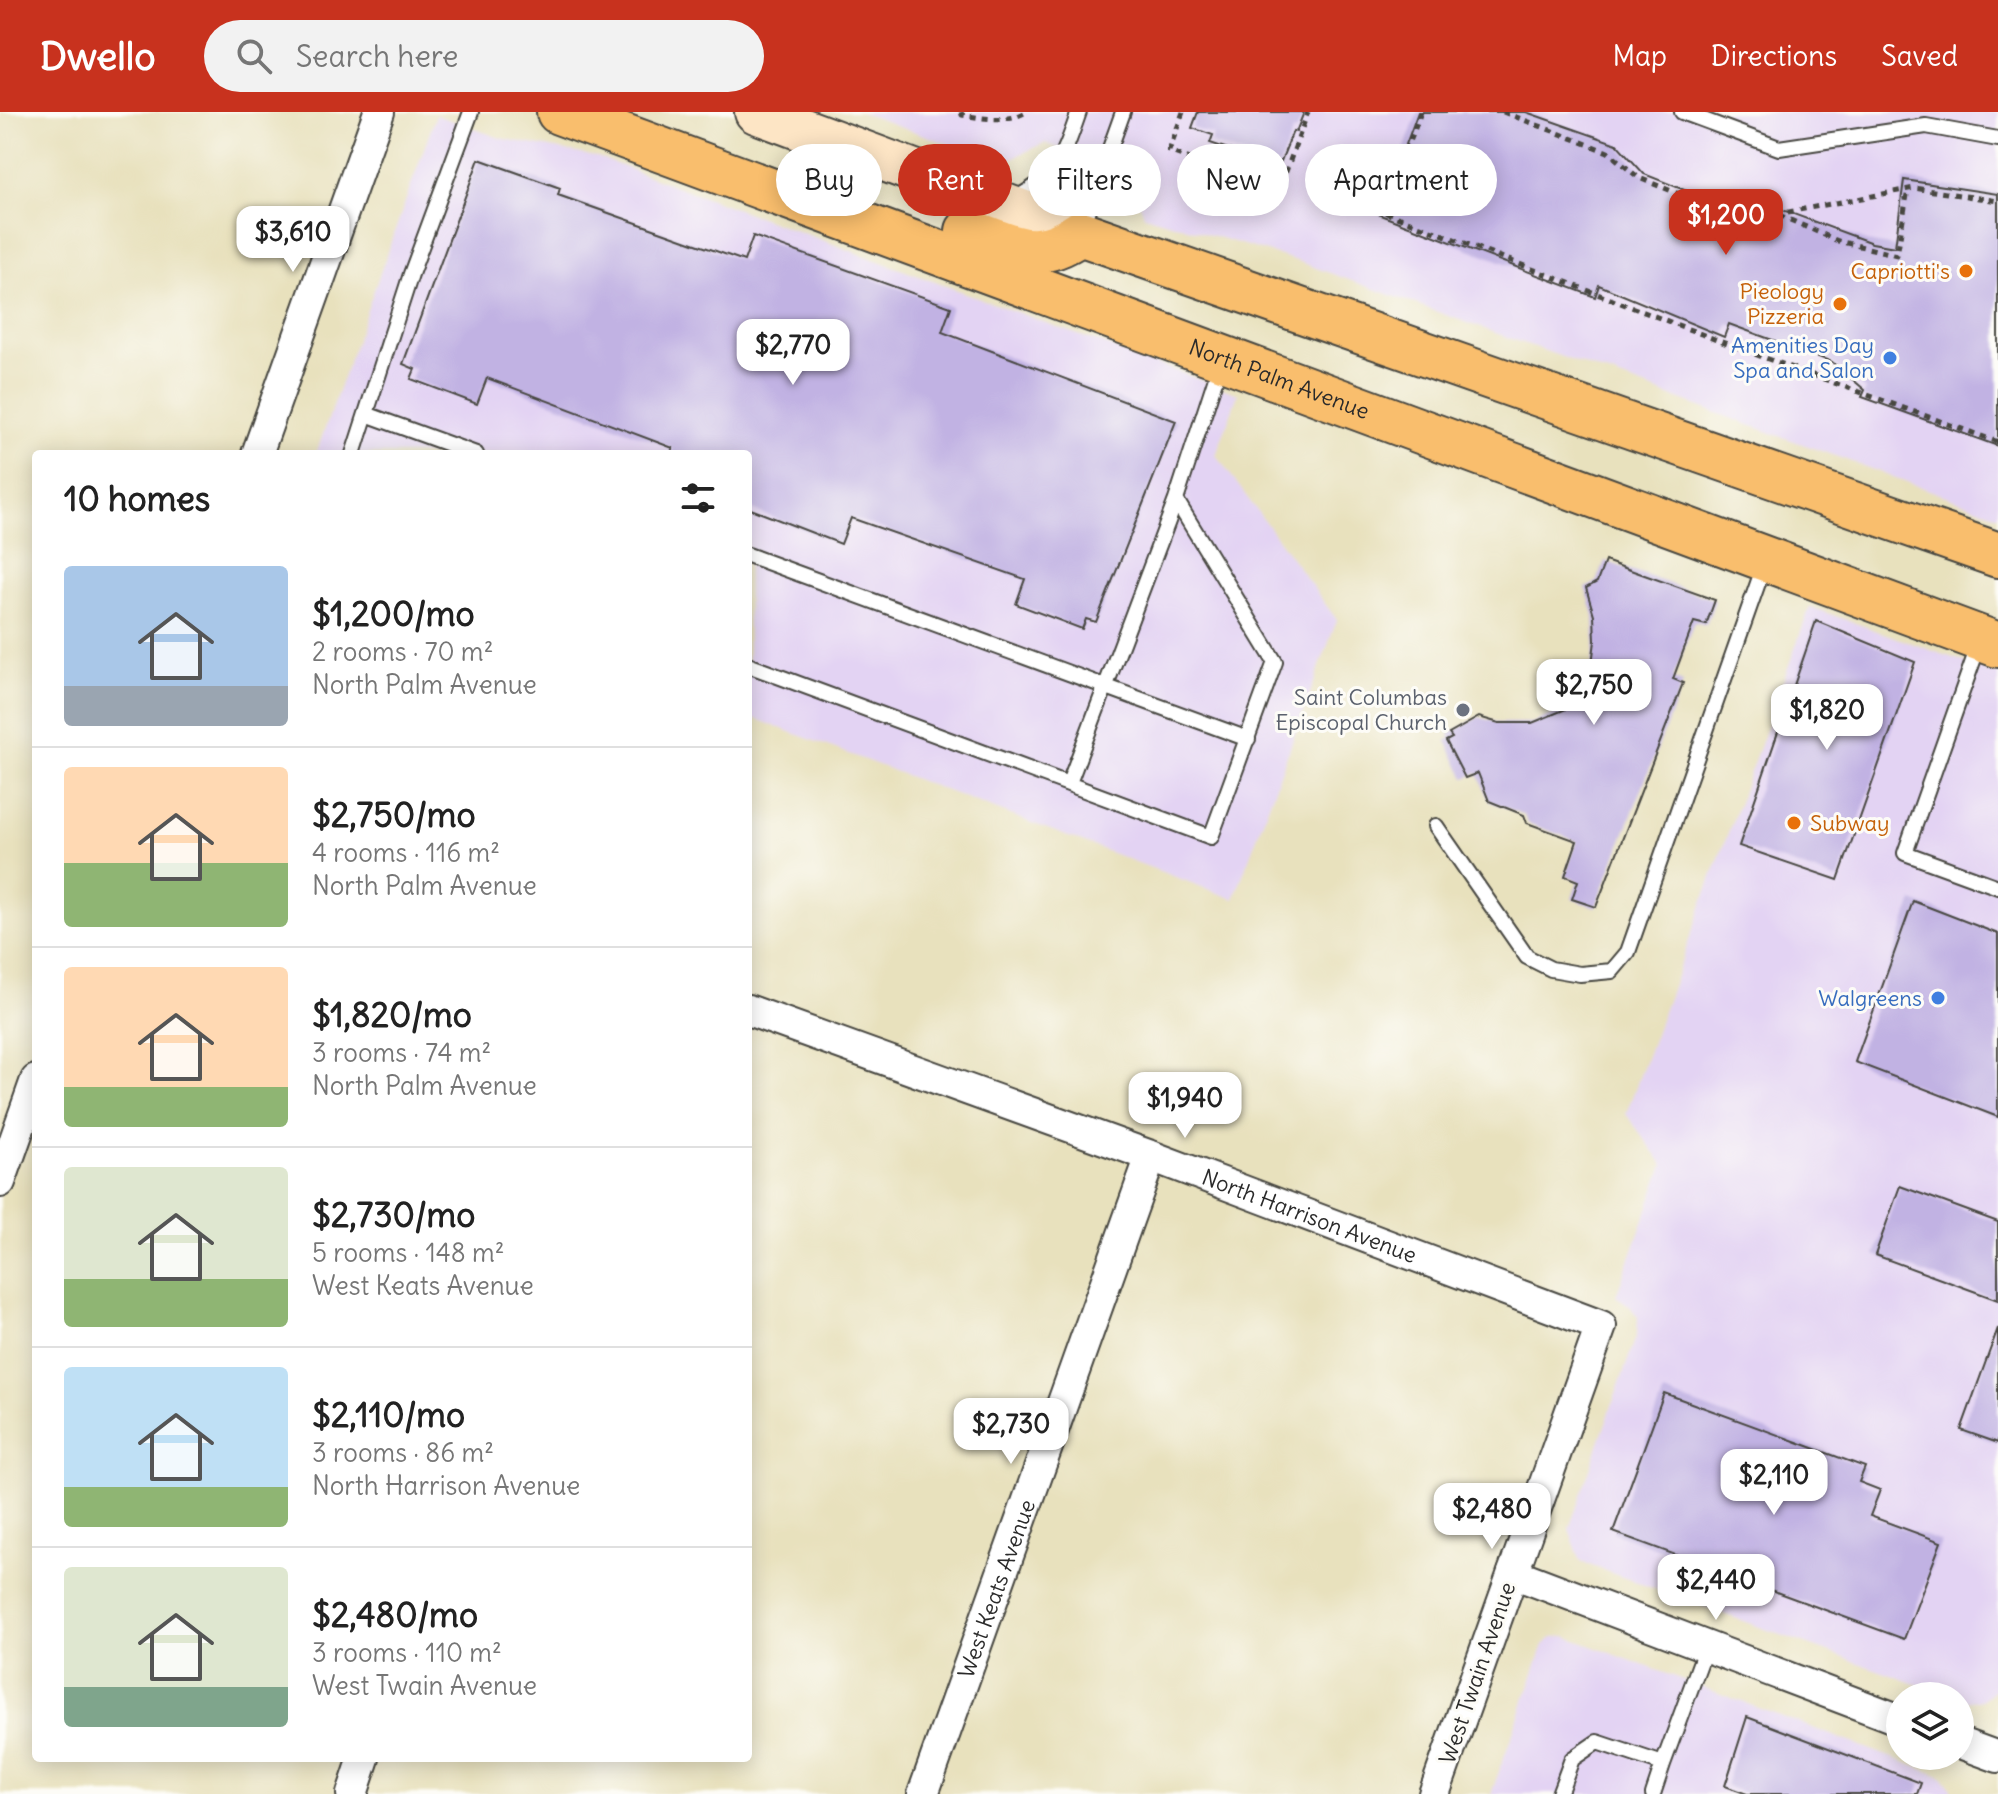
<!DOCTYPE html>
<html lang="en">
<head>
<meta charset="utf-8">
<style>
  :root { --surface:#fff; --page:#f2f2f2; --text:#222; --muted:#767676; --line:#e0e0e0; --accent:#c8321e }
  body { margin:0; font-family:Delius,sans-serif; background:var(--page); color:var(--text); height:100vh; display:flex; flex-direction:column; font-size:30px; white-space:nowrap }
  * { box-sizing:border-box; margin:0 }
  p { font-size:26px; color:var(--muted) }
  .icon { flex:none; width:44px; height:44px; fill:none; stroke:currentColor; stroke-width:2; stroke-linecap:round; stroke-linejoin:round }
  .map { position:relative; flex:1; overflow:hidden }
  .drawer { position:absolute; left:32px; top:338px; width:720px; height:1312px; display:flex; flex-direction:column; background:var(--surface); border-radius:8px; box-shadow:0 4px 20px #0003 }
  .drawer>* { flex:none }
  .guide { position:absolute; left:776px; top:32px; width:760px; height:72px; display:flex; gap:16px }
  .controls { position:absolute; left:1886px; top:1570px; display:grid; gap:16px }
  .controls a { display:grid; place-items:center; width:88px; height:88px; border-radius:50%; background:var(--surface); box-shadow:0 4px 20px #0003; font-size:40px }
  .price { position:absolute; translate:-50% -68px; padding:0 18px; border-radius:16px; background:#fff; color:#222; font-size:26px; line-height:52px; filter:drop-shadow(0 2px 4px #0008) }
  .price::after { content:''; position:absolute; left:50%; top:48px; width:24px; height:18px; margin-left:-12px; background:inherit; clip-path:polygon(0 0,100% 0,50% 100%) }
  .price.active { background:var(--accent); color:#fff }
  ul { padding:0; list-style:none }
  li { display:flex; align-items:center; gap:24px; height:200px; padding:0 32px }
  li+li { border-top:2px solid var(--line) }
  li span { display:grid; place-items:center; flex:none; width:224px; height:160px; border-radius:8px; color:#555 }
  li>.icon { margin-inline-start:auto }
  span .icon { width:96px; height:96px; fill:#fffc; stroke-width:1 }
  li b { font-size:34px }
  h2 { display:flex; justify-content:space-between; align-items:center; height:96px; padding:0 32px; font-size:34px }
  .pill { padding:0 28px; border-radius:36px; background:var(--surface); box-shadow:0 4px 20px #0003; font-size:28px; line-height:72px }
  .pill.active { background:var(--accent); color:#fff }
  header { display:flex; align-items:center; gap:48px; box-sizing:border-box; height:112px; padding:0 40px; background:var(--accent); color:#fff }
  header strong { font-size:38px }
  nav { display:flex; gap:44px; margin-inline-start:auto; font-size:28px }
  .search { width:560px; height:72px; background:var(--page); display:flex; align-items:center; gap:20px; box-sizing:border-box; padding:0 28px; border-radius:44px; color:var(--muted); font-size:30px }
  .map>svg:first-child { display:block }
  .built { fill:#e3d3f3 }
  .building { fill:#c1b2e3 }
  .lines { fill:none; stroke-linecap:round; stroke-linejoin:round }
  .service-casing { stroke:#474641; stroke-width:18 }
  .minor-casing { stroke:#474641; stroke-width:34 }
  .secondary-casing { stroke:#474641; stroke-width:46 }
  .primary-casing { stroke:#474641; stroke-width:48 }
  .path { stroke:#474641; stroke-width:5; stroke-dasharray:6 6; stroke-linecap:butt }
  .service { stroke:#fff; stroke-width:14 }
  .minor { stroke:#fff; stroke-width:30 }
  .secondary { stroke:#fde5c5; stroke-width:42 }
  .primary { stroke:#f9be6d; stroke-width:44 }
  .food-dot { fill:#e8710a; stroke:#fdfcf7; stroke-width:3 }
  .shop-dot { fill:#3f7fe0; stroke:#fdfcf7; stroke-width:3 }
  .worship-dot { fill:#6b7280; stroke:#fdfcf7; stroke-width:3 }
  .labels { text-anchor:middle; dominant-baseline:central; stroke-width:6; stroke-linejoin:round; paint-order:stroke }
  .food-label { font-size:22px; fill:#c56008; stroke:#fdfcf7; text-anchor:end }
  .shop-label { font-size:22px; fill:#366cbe; stroke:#fdfcf7; text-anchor:end }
  .street-label { font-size:22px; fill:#2b2b2b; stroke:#fdfcf7 }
  .worship-label { font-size:22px; fill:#5b616d; stroke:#fdfcf7; text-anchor:end }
</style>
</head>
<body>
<header>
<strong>Dwello</strong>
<div class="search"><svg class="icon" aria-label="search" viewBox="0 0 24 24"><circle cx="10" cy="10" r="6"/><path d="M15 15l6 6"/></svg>Search here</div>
<nav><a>Map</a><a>Directions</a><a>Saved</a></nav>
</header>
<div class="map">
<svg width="1998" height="1682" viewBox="0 0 1998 1682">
  <rect width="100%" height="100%" fill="#fdfcf7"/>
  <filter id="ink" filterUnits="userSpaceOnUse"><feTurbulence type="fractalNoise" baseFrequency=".0125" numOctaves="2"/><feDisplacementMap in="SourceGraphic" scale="16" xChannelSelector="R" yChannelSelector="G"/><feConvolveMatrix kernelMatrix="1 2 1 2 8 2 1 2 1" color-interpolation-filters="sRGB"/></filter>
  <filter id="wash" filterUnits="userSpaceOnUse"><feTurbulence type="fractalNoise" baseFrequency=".006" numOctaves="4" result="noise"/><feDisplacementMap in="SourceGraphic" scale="32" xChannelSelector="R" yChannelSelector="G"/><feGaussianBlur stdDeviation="1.8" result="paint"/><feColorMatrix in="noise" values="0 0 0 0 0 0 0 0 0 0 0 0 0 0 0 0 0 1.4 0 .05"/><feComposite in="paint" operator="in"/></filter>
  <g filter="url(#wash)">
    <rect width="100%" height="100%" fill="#e8e1bd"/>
    <path class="built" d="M860 0H1998V403L1294 148 1144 103 1124 61 1045 31 1001 51Z
      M436 3 500 26 597 45 1238 282 1216 343 1337 508 1234 787 748 604V342H316Z
      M1810 495 1998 562V1569L1995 1577 1983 1587 1965 1590 1960 1588V1584H1949L1581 1450 1569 1417 1637 1222 1638 1205 1629 1193 1616 1184 1664 1053 1626 1002Z
      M1565 1524 1941 1664 1952 1676V1682H1491L1544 1533 1553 1525Z"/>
    <g id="blocks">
      <path class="building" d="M1198 0H1304L1296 20 1293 19 1279 54 1210 31 1213 23 1192 16Z
        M1418 0H1526L1617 32 1644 62 1752 105 1758 89 1872 131 1895 135 1904 68 1998 82V334L1862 285 1865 278 1832 250 1729 212 1724 225 1599 173 1595 185 1380 103Z
        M479 47 560 76 558 83 744 149 753 124 951 195 942 220 1176 309 1096 510 1086 507 1082 517 1016 492 1025 467 851 406 841 432 748 396V342H670L673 336 487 266 477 292 411 267 415 257 403 252Z
        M1605 449 1715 488 1706 513 1694 510 1673 567 1683 571 1596 795 1572 787 1578 769 1565 764 1577 729 1527 711 1524 703 1489 689 1478 661 1465 666 1446 629 1452 626 1449 622 1479 605 1499 611H1532L1571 595 1584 576 1592 552 1595 529 1594 503 1586 476 1597 470Z
        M1816 509 1915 550 1838 768 1739 734Z
        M1913 789 1998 822V1005L1855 950Z
        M1900 1074 1998 1110V1188L1875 1143Z
        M1998 1216V1331L1961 1318Z
        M1664 1281 1865 1355 1859 1370 1880 1378 1870 1404 1941 1430 1904 1527 1613 1420Z
        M1747 1605 1921 1671 1917 1682H1747L1725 1674Z"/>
    </g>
  </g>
  <g filter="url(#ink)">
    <use href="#blocks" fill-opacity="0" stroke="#474641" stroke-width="2"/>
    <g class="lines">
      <defs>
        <path id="service" d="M1682 0 1779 36 1926 14 1998 27
          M1012 88C1058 65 1063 46 1079 0
          M1081 117 1123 0
          M366 302 476 342
          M353 342 411 162 471 0
          M748 443 1248 627
          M1979 532 1905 741 1998 775
          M748 553 1211 725 1275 550 1176 388 1221 250
          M1069 671 1176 388
          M1436 714 1527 845 1551 857 1580 862 1612 859 1628 840 1765 451
          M1559 1682 1572 1647 1597 1630 1663 1652 1706 1535
          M1653 1682 1663 1652"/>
        <g id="minor">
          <path d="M257 342 379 0"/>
          <path id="s1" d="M748 898 1151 1044 1601 1214 1434 1682"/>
          <path d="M0 1070 36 968"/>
          <path d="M1513 1461 1900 1608"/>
          <path d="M1960 1631 1998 1645"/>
          <path d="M352 1682 364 1646"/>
          <path id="s2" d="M923 1682 1151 1044"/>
        </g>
        <path id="secondary" d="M756 0 1080 121"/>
        <g id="primary">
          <path id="s3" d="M559 0 1998 533"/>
          <path d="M968 119C1014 135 1036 152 1080 121L1998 443"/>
        </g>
      </defs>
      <use href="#service" class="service-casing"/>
      <use href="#minor" class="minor-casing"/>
      <use href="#secondary" class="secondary-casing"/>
      <use href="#primary" class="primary-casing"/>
      <path class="path" d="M961 0 962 3C982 6 1007 11 1026 0
        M1183 0 1169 39 1278 81 1308 0
        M1421 0 1384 100 1735 235 1998 330
        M1503 0 1608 40 1639 66 1727 101 1733 84 1778 102 1914 76 1998 89
        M1779 103 1838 129 1897 143 1908 77"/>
      <use href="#service" class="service"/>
      <use href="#minor" class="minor"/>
      <use href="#secondary" class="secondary"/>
      <use href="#primary" class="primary"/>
    </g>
  </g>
  <g class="food-dot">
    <circle cx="1966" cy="159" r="8"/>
    <circle cx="1840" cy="192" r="8"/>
    <circle cx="1794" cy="711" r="8"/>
  </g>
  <g class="shop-dot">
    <circle cx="1890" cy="246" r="8"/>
    <circle cx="1938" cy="886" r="8"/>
  </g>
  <circle class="worship-dot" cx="1463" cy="598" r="8"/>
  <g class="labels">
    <g class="food-label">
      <text x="1950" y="159">Capriotti's</text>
      <text x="1824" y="179">Pieology<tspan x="1824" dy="25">Pizzeria</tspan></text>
      <text x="1810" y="711" text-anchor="start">Subway</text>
    </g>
    <g class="shop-label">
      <text x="1874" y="233">Amenities Day<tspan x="1874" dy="25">Spa and Salon</tspan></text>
      <text x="1922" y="886">Walgreens</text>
    </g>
    <g class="street-label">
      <text stroke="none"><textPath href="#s3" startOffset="768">North Palm Avenue</textPath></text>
      <text stroke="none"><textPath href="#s1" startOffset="598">North Harrison Avenue</textPath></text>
      <text stroke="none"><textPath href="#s2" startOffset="218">West Keats Avenue</textPath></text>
      <text transform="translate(1477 1561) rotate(-71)">West Twain Avenue</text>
    </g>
    <g class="worship-label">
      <text x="1447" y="585">Saint Columbas<tspan x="1447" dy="25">Episcopal Church</tspan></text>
    </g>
  </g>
</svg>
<div class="controls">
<a><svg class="icon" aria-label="layers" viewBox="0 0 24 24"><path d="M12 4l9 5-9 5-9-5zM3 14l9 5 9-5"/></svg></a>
</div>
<b class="price active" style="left:1726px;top:145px">$1,200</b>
<b class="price" style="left:293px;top:162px">$3,610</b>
<b class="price" style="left:793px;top:275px">$2,770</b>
<b class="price" style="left:1594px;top:615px">$2,750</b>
<b class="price" style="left:1827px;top:640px">$1,820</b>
<b class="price" style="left:1185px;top:1028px">$1,940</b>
<b class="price" style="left:1011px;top:1354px">$2,730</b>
<b class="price" style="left:1774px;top:1405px">$2,110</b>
<b class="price" style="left:1492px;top:1439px">$2,480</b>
<b class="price" style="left:1716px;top:1510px">$2,440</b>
<div class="guide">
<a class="pill">Buy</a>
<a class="pill active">Rent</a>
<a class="pill">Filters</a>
<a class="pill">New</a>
<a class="pill">Apartment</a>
</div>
<section class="drawer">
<h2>10 homes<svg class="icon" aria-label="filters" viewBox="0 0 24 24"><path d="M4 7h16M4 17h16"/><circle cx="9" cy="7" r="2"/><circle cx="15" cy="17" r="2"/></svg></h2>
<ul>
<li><span style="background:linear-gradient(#a9c7e8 75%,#9aa5b1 0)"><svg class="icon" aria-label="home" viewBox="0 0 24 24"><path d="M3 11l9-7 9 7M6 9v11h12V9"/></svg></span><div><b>$1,200/mo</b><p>2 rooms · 70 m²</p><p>North Palm Avenue</p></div></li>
<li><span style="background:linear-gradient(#ffd9b3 60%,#8fb573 0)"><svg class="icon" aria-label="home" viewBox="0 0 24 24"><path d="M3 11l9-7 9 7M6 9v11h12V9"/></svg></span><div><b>$2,750/mo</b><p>4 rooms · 116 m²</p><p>North Palm Avenue</p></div></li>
<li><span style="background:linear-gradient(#ffd9b3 75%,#8fb573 0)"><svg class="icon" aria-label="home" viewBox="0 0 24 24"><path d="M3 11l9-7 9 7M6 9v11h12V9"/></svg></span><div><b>$1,820/mo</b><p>3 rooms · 74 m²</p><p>North Palm Avenue</p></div></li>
<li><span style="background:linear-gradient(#dfe7d0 70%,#8fb573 0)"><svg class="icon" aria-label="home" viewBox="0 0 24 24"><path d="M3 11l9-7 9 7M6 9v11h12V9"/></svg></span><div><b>$2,730/mo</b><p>5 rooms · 148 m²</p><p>West Keats Avenue</p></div></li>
<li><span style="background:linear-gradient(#bfe0f5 75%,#8fb573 0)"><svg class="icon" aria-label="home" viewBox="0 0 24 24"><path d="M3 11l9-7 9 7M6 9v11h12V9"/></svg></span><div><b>$2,110/mo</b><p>3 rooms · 86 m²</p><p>North Harrison Avenue</p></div></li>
<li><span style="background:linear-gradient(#dfe7d0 75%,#7fa58c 0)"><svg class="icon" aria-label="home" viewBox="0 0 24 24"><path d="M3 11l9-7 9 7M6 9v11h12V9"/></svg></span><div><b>$2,480/mo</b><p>3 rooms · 110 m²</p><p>West Twain Avenue</p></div></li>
</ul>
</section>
</div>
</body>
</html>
